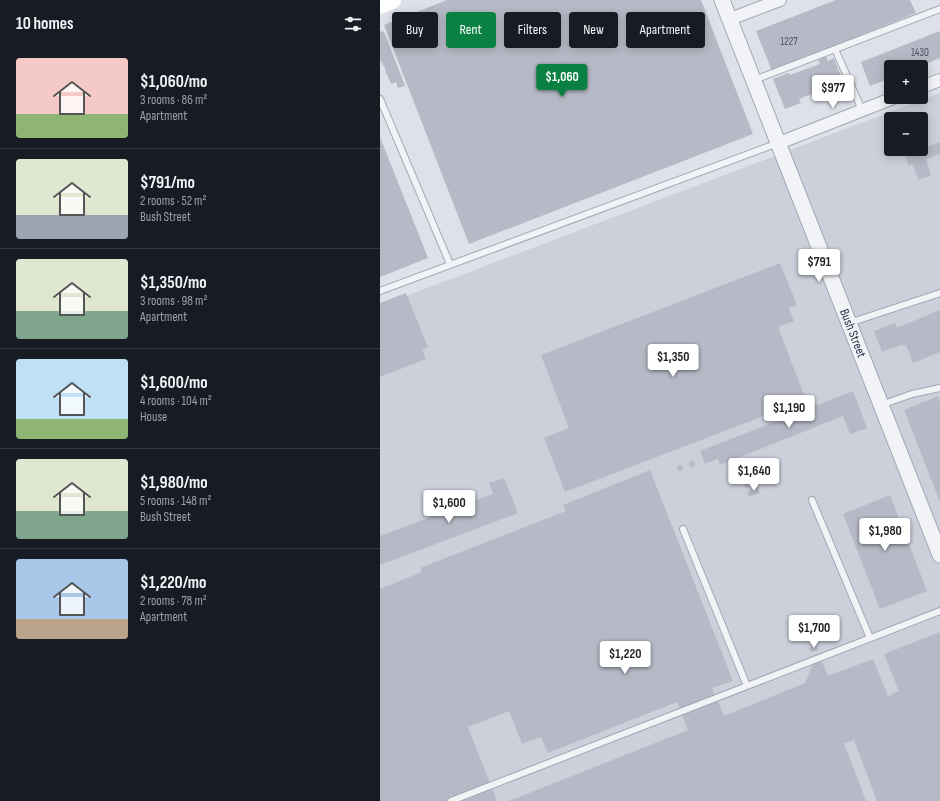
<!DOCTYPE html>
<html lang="en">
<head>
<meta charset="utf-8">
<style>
  :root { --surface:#171b24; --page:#242831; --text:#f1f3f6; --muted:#9ea1a6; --line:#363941; --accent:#0b8043 }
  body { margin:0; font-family:"Sofia Sans Condensed",sans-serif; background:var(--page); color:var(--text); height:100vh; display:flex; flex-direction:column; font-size:15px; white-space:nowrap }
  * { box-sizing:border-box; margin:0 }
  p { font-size:13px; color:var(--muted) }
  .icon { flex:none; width:22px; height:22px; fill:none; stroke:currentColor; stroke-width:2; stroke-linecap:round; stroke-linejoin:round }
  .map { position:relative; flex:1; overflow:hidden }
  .drawer { display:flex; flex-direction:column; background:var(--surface); width:380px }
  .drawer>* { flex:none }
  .guide { position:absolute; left:12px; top:12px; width:380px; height:36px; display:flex; gap:8px }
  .tools { position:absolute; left:504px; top:60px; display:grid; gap:8px }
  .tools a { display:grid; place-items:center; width:44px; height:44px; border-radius:4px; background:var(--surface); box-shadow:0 2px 10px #0003; font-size:20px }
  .price { position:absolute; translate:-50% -34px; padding:0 9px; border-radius:4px; background:#fff; color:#222; font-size:13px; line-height:26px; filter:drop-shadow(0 1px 2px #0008) }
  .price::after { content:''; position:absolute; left:50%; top:24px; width:12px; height:9px; margin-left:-6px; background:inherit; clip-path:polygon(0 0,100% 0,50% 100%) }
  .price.active { background:var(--accent); color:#fff }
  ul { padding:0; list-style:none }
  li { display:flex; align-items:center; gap:12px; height:100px; padding:0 16px }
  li+li { border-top:1px solid var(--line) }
  li span { display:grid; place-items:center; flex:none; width:112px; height:80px; border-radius:4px; color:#555 }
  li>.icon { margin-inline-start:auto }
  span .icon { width:48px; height:48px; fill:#fffc; stroke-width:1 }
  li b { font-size:17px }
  h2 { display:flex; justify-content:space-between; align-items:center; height:48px; padding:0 16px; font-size:17px }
  .chip { padding:0 14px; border-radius:4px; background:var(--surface); box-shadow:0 2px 10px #0003; font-size:14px; line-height:36px }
  .chip.active { background:var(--accent); color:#fff }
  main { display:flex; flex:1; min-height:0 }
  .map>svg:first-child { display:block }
  .built { fill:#ccd0db; fill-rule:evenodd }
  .building { fill:#b5bac6 }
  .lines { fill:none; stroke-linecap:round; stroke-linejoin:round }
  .service-casing { stroke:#a3a7b3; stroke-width:8 }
  .minor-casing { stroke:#a3a7b3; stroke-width:14 }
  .tertiary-casing { stroke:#a3a7b3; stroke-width:17 }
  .service { stroke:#f1f3f7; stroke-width:6 }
  .minor { stroke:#f1f3f7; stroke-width:12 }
  .tertiary { stroke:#f1f3f7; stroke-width:15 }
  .secondary { stroke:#fff; stroke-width:18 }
  .labels { text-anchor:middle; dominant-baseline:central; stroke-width:3; stroke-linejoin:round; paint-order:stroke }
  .number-label { font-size:11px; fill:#4a5062 }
  .street-label { font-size:13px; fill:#262d41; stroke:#eef1f6 }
</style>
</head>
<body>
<main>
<section class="drawer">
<h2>10 homes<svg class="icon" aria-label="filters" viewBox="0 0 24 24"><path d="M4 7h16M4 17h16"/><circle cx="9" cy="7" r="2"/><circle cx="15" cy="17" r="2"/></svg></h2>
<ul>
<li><span style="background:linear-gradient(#f6c9c9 70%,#8fb573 0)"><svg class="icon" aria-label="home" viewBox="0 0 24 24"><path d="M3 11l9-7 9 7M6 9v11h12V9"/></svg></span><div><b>$1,060/mo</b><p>3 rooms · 86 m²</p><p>Apartment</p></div></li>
<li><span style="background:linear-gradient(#dfe7d0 70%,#9aa5b1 0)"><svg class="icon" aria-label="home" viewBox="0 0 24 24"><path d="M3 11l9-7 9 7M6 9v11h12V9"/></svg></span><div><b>$791/mo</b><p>2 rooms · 52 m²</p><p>Bush Street</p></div></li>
<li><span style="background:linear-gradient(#dfe7d0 65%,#7fa58c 0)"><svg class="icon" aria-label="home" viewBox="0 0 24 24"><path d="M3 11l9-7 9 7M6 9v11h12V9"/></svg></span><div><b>$1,350/mo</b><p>3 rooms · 98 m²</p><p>Apartment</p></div></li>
<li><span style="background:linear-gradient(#bfe0f5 75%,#8fb573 0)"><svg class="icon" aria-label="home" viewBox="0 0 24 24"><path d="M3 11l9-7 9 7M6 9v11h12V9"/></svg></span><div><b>$1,600/mo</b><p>4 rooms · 104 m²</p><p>House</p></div></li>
<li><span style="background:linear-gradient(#dfe7d0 65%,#7fa58c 0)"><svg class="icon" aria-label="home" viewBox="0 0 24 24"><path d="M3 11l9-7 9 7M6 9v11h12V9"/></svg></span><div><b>$1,980/mo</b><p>5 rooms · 148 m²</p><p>Bush Street</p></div></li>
<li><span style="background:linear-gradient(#a9c7e8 75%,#b9a48a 0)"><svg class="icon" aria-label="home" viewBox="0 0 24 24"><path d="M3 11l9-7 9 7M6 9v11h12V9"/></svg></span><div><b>$1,220/mo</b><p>2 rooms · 78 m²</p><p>Apartment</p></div></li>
</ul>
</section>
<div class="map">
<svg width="560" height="801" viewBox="0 0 560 801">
  <rect width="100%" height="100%" fill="#dee1e9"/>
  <path class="built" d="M560 93V801H0V306ZM511 119H541V149H511Z"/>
  <path class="building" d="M67 0H321L373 134 89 244 4 25Z
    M456 0H530L536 13 392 71 376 31Z
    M0 31 4 32 25 86 18 88 16 82 11 84 7 74H6L5 68 0 60Z
    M560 31V58L538 67H511V78L490 86 481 62Z
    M446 56 448 61 454 58 463 82 419 99 421 103 405 109 393 79 409 73 410 75 440 64 438 60Z
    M0 137 48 258 0 277Z
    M560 142V154L546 159 551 175 539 180 532 164 529 166 525 156Z
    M400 263 417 305 409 308 414 321 398 327 426 400 185 492 164 438 189 428 161 355Z
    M26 293 48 347 42 350 46 359 0 377V303Z
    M560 310V352L533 363 526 345 523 346V344L502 352 494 331 515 323 517 328Z
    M473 391 487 428 470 434 463 416 340 465 338 459 325 464 320 451Z
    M558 396 560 402V502L524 410Z
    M309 464a3 3 0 1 1 6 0a3 3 0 1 1-6 0Z
    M297 468a3 3 0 1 1 6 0a3 3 0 1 1-6 0Z
    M270 470 353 681 332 688 344 716 425 683 432 666 434 663 441 660 448 676 493 659 508 696 519 691 504 654 560 632V801H497L474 740 464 743 486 801H129L308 730 297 702 168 753 161 737 142 744 129 711 88 727 117 801H0V589L42 572 40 568 186 511 183 505Z
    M124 478 138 513 0 565V536L113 494 109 483Z
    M375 479 377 484 365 488 364 483Z
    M378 487 380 493 369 497 367 492Z
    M510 495 547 591 500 609 463 514Z
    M436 645 438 650 431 652 429 648Z"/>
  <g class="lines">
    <defs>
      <path id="service" d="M455 49 482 110
        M374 80 560 9
        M0 99 70 264
        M0 291 398 143
        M469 323 560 293
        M501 405 532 394 560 388
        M432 500 490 638
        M303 529 367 686
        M71 801 560 611"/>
      <path id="minor" d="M350 19 400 0
        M541 87 560 80
        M399 143 516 97"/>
      <g id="tertiary">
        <path id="s1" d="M342 0 560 555"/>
      </g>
    </defs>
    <use href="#service" class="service-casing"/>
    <use href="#minor" class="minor-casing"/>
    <use href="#tertiary" class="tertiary-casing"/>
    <use href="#service" class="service"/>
    <use href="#minor" class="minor"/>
    <use href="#tertiary" class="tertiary"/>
    <path class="secondary" d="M0 5 12 0"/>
  </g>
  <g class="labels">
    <g class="number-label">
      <text x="409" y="41">1227</text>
      <text x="540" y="52">1430</text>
    </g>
    <g class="street-label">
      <text stroke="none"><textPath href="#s1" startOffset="358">Bush Street</textPath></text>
    </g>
  </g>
</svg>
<div class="tools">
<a>+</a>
<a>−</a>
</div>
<b class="price active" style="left:182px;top:98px">$1,060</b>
<b class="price" style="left:453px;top:109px">$977</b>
<b class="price" style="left:439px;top:283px">$791</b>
<b class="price" style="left:293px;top:378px">$1,350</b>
<b class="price" style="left:409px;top:429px">$1,190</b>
<b class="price" style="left:374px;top:492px">$1,640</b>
<b class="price" style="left:69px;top:524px">$1,600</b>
<b class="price" style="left:505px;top:552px">$1,980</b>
<b class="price" style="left:434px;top:649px">$1,700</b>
<b class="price" style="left:245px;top:675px">$1,220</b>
<div class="guide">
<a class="chip">Buy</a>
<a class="chip active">Rent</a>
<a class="chip">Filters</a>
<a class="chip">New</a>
<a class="chip">Apartment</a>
</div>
</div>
</main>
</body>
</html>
